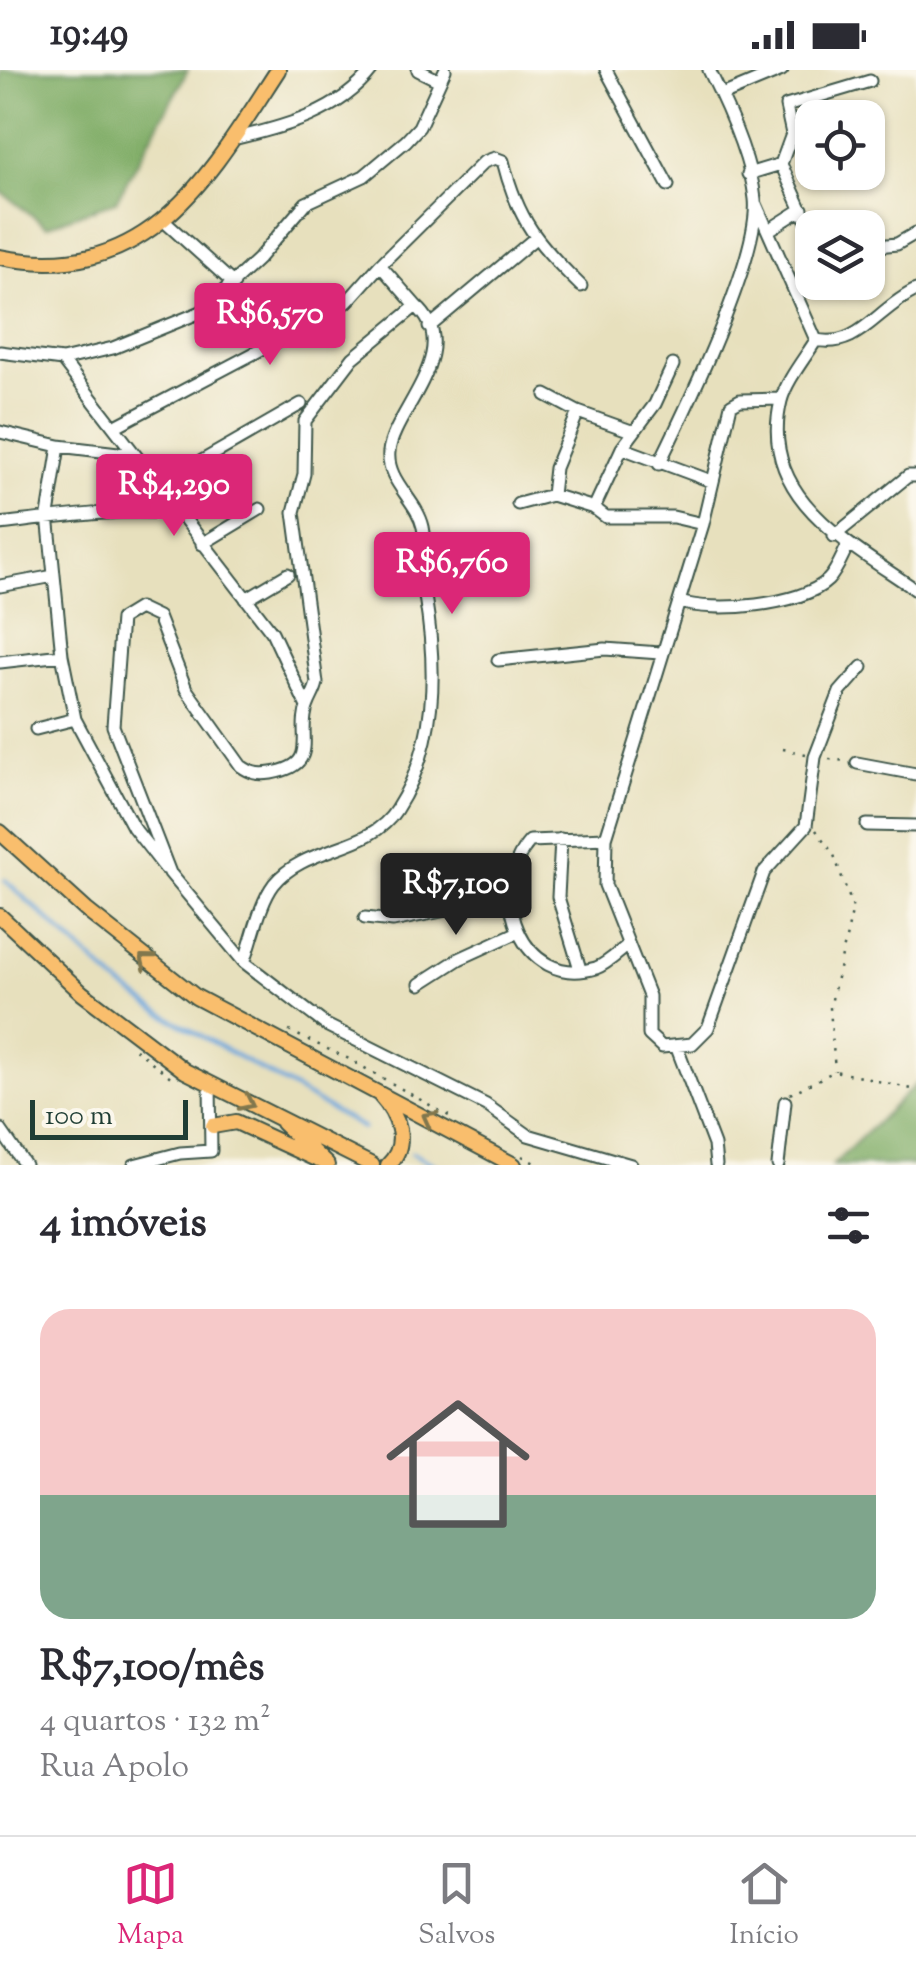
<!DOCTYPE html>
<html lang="pt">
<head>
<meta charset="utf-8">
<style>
  :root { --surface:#fff; --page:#f7f7f7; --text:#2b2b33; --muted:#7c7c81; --line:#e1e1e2; --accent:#db2777 }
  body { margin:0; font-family:"Sorts Mill Goudy",serif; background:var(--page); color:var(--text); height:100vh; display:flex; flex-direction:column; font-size:38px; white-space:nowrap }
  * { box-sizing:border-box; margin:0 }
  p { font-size:32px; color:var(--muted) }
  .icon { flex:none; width:55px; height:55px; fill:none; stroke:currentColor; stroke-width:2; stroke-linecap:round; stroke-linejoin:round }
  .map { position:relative; height:1095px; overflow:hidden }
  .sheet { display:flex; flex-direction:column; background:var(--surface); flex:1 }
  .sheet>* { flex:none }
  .fabs { position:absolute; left:795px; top:30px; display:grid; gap:20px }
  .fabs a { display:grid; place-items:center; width:90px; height:90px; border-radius:20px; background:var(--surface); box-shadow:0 2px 8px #0004; font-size:50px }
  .scale { position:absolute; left:30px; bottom:25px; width:158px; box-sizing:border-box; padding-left:10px; border:5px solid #1f3d34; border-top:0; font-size:28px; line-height:35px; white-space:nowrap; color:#1f3d34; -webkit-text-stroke:8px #fbf7ec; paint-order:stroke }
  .price { position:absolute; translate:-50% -85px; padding:0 22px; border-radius:10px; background:var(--accent); color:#fff; font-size:32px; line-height:65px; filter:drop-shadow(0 2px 5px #0008) }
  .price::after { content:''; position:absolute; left:50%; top:60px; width:30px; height:22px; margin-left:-15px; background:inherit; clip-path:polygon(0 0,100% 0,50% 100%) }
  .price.selected { background:#222; color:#fff }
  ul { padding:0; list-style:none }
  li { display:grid; align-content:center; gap:20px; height:530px; padding:0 40px }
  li+li { border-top:2px solid var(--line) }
  li span { display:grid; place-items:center; height:310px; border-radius:30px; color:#555 }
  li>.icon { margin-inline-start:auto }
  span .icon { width:180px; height:180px; fill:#fffc; stroke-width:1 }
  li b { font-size:42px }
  h2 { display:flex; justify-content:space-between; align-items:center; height:120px; padding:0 40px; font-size:42px }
  .status { display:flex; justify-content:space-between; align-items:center; height:70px; padding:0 50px; background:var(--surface); direction:ltr }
  .status svg { height:28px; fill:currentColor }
  .tab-bar { display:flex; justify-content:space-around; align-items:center; height:140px; border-top:2px solid var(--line); background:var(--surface); font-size:28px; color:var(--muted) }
  .tab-bar a { display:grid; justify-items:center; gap:5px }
  .tab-bar .selected { color:var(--accent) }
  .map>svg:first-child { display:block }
  .forest { fill:#7eac65; stroke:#4e744c; stroke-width:2.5 }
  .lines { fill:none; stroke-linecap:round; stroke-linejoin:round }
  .stream { stroke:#6da7dd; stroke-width:4 }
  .minor-casing { stroke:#3d5549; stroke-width:15 }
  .major-casing { stroke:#3d5549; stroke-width:18 }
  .path { stroke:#3d5549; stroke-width:2.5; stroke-dasharray:2.5 8; stroke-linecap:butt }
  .minor { stroke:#fff; stroke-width:11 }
  .major { stroke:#f9be6d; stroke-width:14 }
  .oneway { stroke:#81774e }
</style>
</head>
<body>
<div class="status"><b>19:49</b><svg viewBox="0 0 49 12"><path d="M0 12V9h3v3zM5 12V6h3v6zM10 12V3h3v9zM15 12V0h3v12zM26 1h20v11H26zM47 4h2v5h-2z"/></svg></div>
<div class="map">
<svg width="916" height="1095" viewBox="0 0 916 1095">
  <rect width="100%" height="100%" fill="#fbf7ec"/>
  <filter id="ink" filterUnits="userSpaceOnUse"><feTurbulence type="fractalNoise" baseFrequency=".01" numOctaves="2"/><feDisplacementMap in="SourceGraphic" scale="20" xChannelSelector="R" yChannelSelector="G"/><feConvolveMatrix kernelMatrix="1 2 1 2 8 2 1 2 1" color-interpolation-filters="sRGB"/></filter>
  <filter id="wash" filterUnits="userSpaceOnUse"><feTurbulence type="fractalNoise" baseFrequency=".0048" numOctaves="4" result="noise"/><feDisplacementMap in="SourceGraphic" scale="40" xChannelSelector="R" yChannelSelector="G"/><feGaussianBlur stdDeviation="2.25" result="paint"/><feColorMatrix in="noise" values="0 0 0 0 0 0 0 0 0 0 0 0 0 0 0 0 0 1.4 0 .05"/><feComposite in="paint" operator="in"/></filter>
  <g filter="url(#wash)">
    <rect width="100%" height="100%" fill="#e7e0bd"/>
    <path class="forest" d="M0 0H188L116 131 46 156 0 121Z
      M916 1014V1095H833Z"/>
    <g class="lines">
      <path class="stream" d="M5 810 116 912 156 940 363 1058
        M412 1083 435 1095"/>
    </g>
  </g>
  <g filter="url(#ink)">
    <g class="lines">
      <defs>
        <path id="minor" d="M418 0 440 11
          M606 0 668 115
          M722 25 782 0
          M233 69C284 57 339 43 372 0
          M781 94 792 64 786 36 870 11
          M748 104 781 94 812 163
          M756 134 816 270
          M165 152 234 214
          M769 160 802 139
          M868 177 897 174 916 163
          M380 195 484 92 495 88 503 91C518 151 538 174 581 216
          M916 220C876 239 859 279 816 270 805 288 786 311 781 331 757 428 852 475 916 520
          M429 257 534 169
          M0 282 62 290 113 278 201 242 258 189 306 133 364 106 406 71 419 57 445 0
          M62 290 272 562 307 637
          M546 325 578 342 634 362
          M781 329 740 330 731 335 703 454 606 768 605 815 649 926V965L662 977 692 974 708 958 764 802 806 756 815 687 840 622 862 597
          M114 357 319 249 347 232 380 195 416 236
          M0 362 59 376 135 385
          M59 376 48 445 62 585 75 649 133 757 165 798
          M622 378 711 411
          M659 394C685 341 761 184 755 129 751 90 727 36 709 0
          M160 415 301 334
          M552 425 555 398 578 342
          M518 434 552 425 594 438 606 447H673L703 454
          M594 438 622 378 655 334 673 295
          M0 454C60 447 120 438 181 444
          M834 466 908 406H916
          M202 474 260 439
          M0 516 54 506
          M246 529 288 504
          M680 532C713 543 801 536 828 510 837 501 842 486 848 475
          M498 590 605 579 660 583
          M0 592 62 585
          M36 659 75 649
          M857 693 916 704
          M867 755 916 756
          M606 768 530 771C486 820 521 920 596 898 607 894 618 883 628 875
          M561 769 558 827 580 899
          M365 848 393 851 510 827
          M244 892 170 803 113 656 121 549 139 538 158 547 186 619 241 696C251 703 258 705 271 703 323 695 295 664 308 635 311 627 315 622 317 613L294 442 304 404 305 351 353 288 416 236C466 279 392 344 389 382 386 411 417 430 423 457 428 480 422 504 425 526 437 598 438 675 396 740 370 782 305 775 274 814 259 834 253 869 244 892L326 955 486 1035 528 1065 631 1095
          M420 914 459 889 516 863
          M677 978 714 1075 716 1095
          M0 1059 25 1095
          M134 1095 180 1083 211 1081 210 1015
          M778 1095 785 1032"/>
        <path id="major" d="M0 187C148 217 209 106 278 0
          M0 762 86 840 196 927 514 1095
          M0 846 82 923 185 1001 372 1095
          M380 1025C398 1045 410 1074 388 1095
          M283 1053 327 1095
          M213 1056 236 1052 318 1090"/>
      </defs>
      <use href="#minor" class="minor-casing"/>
      <use href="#major" class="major-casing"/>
      <path class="path" d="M783 679 806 684
        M829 689 845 691
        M816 760 834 785 853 838 830 938 835 1001
        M289 961 349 989 449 1046
        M135 979 172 1008
        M790 1024 835 1001 916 1020
        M522 1086 538 1095"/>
      <use href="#minor" class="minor"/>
      <use href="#major" class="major"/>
    </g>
    <defs><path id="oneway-chevron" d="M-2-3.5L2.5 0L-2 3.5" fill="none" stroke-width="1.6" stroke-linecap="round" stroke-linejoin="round" transform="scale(2.5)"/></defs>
    <g class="oneway">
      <use href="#oneway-chevron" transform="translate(146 890) rotate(-141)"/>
      <use href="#oneway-chevron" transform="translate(247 1033) rotate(26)"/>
      <use href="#oneway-chevron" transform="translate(429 1048) rotate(-152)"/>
    </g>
  </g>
</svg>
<div class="fabs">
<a><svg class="icon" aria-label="locate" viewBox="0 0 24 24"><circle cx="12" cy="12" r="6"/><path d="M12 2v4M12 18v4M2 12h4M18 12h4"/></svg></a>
<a><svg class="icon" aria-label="layers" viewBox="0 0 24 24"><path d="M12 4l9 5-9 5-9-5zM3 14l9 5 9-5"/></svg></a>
</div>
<div class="scale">100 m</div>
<b class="price" style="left:270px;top:298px">R$6,570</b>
<b class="price" style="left:174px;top:469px">R$4,290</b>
<b class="price" style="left:452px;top:547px">R$6,760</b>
<b class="price selected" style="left:456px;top:868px">R$7,100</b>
</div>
<section class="sheet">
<h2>4 imóveis<svg class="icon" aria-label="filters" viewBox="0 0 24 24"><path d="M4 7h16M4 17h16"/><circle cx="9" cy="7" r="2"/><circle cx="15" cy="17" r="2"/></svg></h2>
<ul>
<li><span style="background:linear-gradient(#f6c9c9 60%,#7fa58c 0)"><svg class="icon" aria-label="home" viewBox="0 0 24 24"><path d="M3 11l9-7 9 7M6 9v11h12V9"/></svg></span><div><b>R$7,100/mês</b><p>4 quartos · 132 m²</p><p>Rua Apolo</p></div></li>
</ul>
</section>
<nav class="tab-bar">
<a class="selected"><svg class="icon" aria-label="map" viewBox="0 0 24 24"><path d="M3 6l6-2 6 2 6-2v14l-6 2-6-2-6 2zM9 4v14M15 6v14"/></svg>Mapa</a>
<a><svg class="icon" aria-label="saved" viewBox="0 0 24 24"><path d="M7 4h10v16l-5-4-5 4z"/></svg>Salvos</a>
<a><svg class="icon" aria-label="home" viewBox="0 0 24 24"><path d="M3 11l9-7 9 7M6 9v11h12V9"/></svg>Início</a>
</nav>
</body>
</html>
